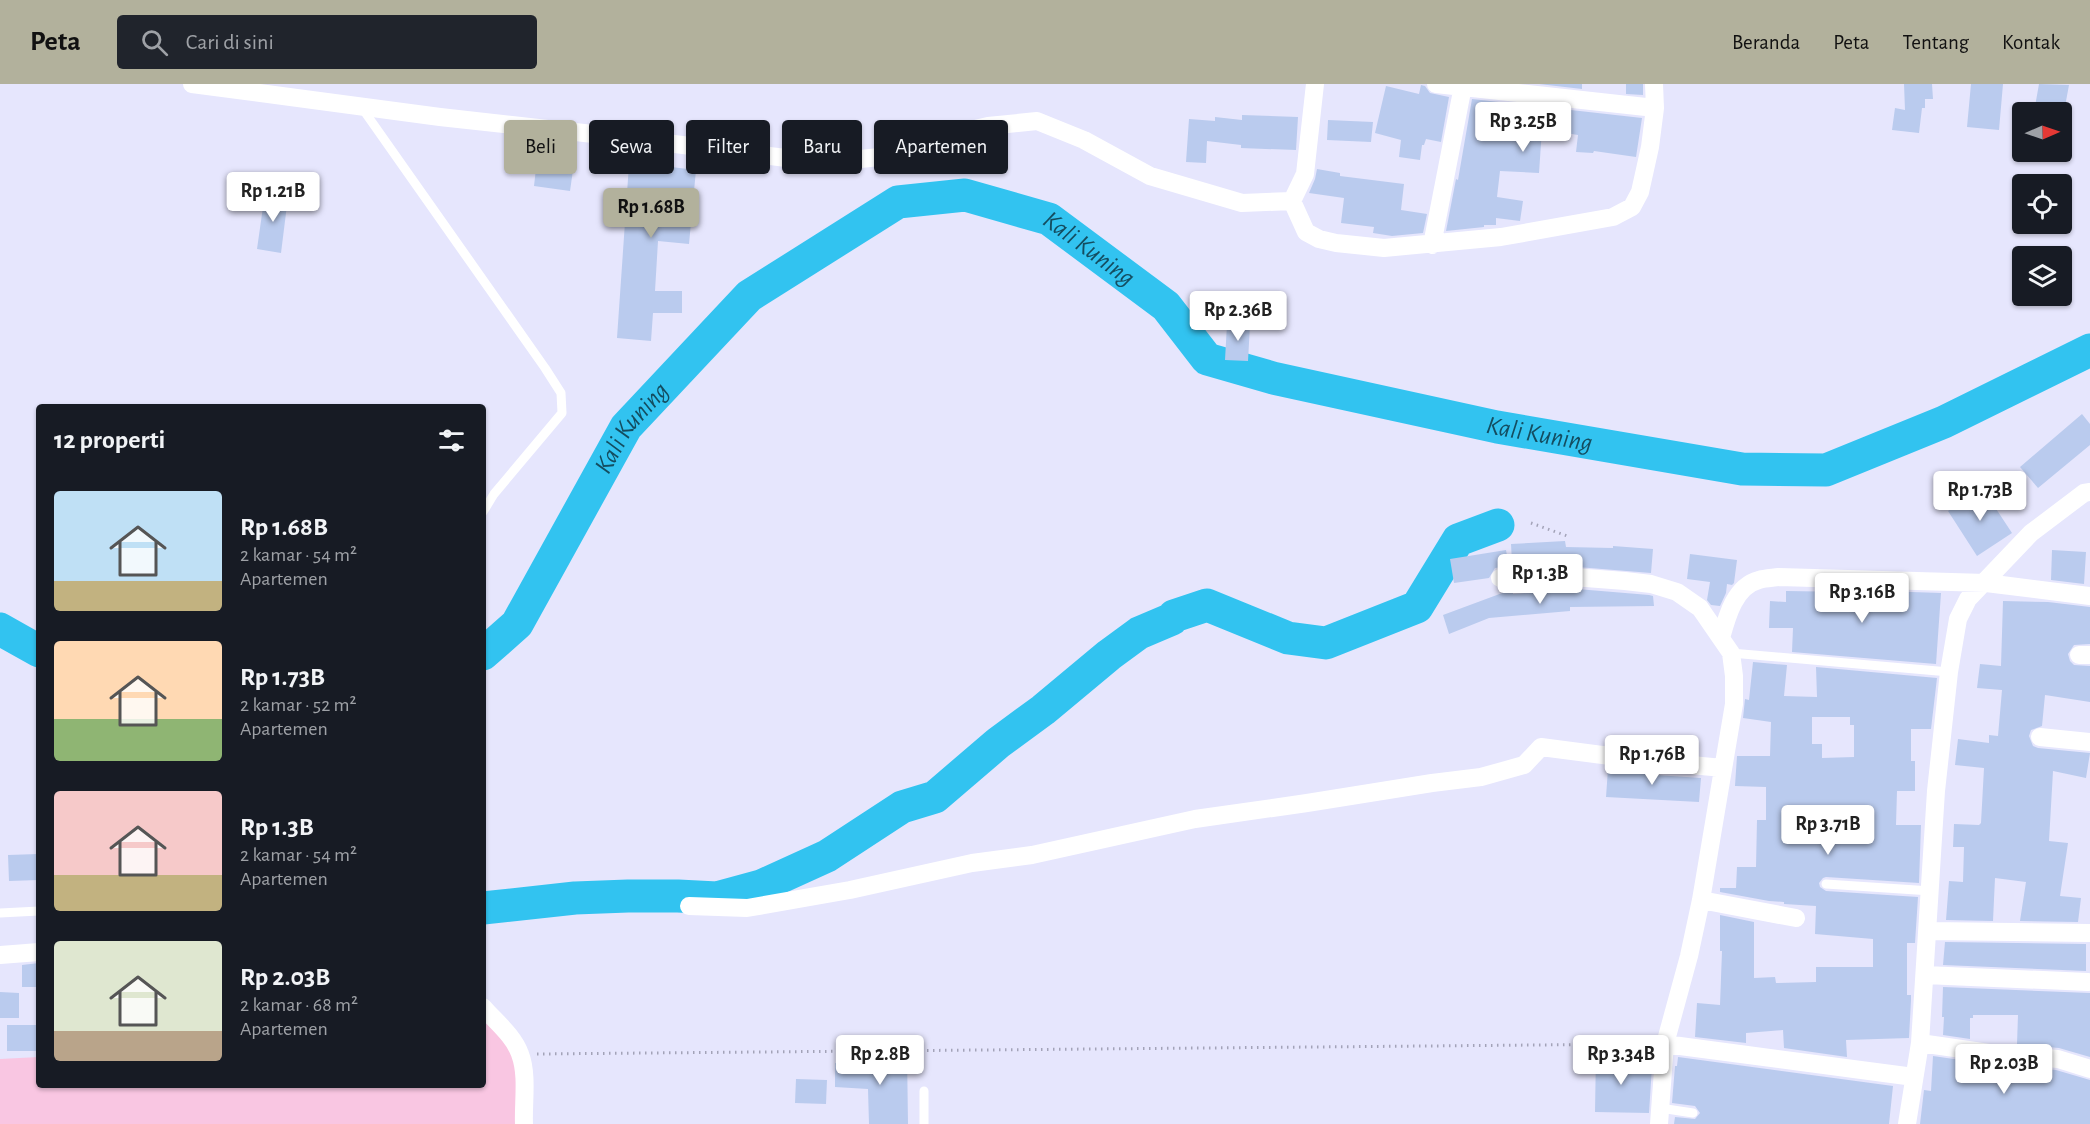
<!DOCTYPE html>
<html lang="id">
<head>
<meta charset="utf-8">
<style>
  :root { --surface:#171b24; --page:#20242c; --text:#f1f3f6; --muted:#9ea1a6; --accent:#b2b19c }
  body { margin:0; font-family:"Alegreya Sans",sans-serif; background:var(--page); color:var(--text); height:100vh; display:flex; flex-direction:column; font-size:22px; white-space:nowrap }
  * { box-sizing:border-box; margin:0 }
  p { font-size:20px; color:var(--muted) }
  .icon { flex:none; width:33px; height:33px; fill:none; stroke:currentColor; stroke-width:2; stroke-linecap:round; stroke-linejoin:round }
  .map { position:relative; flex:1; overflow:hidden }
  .details { position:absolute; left:36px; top:320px; width:450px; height:684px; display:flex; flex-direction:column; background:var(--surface); border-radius:6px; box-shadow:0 2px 4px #0004 }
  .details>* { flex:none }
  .guide { position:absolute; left:504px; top:36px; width:570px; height:54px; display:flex; gap:12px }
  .needle { width:39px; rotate:88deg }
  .buttons { position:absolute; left:2012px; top:18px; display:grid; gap:12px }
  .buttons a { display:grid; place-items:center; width:60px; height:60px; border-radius:6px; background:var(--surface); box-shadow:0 2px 4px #0004; font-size:30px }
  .price { position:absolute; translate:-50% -51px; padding:0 14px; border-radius:6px; background:#fff; color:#222; font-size:20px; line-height:39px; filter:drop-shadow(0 2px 3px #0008) }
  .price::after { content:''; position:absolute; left:50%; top:36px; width:18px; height:14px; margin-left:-9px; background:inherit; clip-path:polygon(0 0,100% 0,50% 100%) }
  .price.on { background:var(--accent); color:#111 }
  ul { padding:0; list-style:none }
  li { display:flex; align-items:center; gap:18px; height:150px; padding:0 18px }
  li span { display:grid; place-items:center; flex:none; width:168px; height:120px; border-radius:6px; color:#555 }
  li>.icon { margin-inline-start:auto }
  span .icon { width:72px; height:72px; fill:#fffc; stroke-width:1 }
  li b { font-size:26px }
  h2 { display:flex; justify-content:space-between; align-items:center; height:72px; padding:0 18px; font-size:26px }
  .tag { padding:0 21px; border-radius:6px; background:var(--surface); box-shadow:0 2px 4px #0004; font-size:21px; line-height:54px }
  .tag.on { background:var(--accent); color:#111 }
  header { display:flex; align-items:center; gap:36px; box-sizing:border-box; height:84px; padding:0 30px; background:var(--accent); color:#111 }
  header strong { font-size:28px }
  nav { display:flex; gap:33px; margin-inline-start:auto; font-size:21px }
  .search { width:420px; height:54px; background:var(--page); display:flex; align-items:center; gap:15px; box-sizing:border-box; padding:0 21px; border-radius:6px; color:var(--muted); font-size:22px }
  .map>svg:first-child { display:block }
  .green { fill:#f9c6e2 }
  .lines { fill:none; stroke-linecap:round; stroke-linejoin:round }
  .river { stroke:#32c3f0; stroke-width:33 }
  .building { fill:#bacbee; fill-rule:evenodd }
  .path { stroke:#a3a3b8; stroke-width:3; stroke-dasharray:1.5 4.5; stroke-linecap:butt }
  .lane { stroke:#fff; stroke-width:9 }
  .street { stroke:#fff; stroke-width:18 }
  .labels { text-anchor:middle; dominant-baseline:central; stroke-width:4.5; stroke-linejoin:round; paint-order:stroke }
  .water-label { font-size:26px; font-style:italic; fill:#144d60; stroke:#e6e6fd }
</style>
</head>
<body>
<header>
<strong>Peta</strong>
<div class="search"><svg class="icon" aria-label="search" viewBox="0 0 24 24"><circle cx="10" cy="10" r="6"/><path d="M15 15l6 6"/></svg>Cari di sini</div>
<nav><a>Beranda</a><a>Peta</a><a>Tentang</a><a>Kontak</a></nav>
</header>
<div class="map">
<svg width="2090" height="1040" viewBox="0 0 2090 1040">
  <rect width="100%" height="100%" fill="#e6e6fd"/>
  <path class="green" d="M483 930 520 970 522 1040H0V975L39 973V1000H483Z"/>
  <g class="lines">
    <g class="river">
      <path d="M0 545 39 567"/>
      <path id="s1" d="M483 570 517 540 626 343 749 212 898 118 965 111 1049 135 1166 222 1207 275 1273 294 1497 343 1742 385 1826 386 1944 338 2090 266"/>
      <path d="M483 824 575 814 628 812H678L717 814 761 802 827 772 902 723 935 713 998 659 1043 626 1109 571 1139 549 1172 535 1174 532 1207 521 1288 554 1326 559 1417 523 1458 456 1498 441"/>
    </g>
  </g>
  <path class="building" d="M1539 0H1582V5Z
    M1626 0H1643V11L1626 10Z
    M1904 0H1932L1933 15H1925V24H1922L1919 49 1892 46 1895 24 1905 26Z
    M1971 0H2003L1999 46 1967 43Z
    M2039 0 2069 1 2064 28H2034Z
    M1421 1 1425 2 1430 9 1449 13 1441 58 1426 55 1424 61H1422L1420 76 1399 73 1401 56 1375 49 1386 2 1419 10Z
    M1472 15 1642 34 1636 73 1594 67 1593 69 1576 68 1578 51 1542 45 1539 89 1500 87 1497 113 1523 117 1520 137 1496 134V141H1484V143L1446 147 1456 95 1458 96Z
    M1242 31 1298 33 1296 66 1241 64V61L1207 57 1206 79 1186 78 1189 35 1215 37V33L1242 36Z
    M1328 36 1373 38 1371 58 1327 56Z
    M630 66 664 70 663 82 696 86 689 160 658 157 655 207H682V229H653L651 257 617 254Z
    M538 67 575 72 570 107 534 102Z
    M1317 85 1340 89V92L1404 100 1401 126 1427 130 1423 149 1392 152 1373 149 1374 143 1341 139 1344 114 1309 109 1315 95Z
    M265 109 288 113 281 169 257 165Z
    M1227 240 1250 241 1248 277 1225 276Z
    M2082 330 2090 340V361L2038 404 2020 383Z
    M1983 405 2012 449 1977 472 1948 427Z
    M1565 457 1566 463 1613 464V462L1653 465 1651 489 1553 481V476L1512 478 1511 460Z
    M1506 466 1509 482 1495 484 1489 494 1454 499 1450 475Z
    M2052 466 2086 468 2084 500 2051 496Z
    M1690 470 1737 476 1734 499 1732 501 1727 500 1726 509 1720 522 1711 521 1707 516 1710 498 1687 495Z
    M1553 503 1649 511 1653 512 1654 522 1570 523V527L1489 534 1449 550 1443 531 1513 505V510L1553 507Z
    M1852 506 1941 509 1936 580 1792 568 1793 544H1769L1770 517 1786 518V507L1852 508Z
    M2003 517 2048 518 2090 523V560L2074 561 2068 570 2070 577 2074 581 2090 582V618L2045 611 2042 642 2031 646 2029 652 2033 662 2038 664 2090 669 2086 694 2053 687 2049 757 2068 759 2060 812 2081 814 2078 838 2020 837 2026 798 1995 794 1993 837 1946 836 1949 797 1963 798 1964 763H1953L1954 740 1979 741 1981 739 1984 684 1955 681 1958 655 1989 659V651L1998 652 2002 606 1977 604 1980 580 2001 582Z
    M1753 578 1787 581 1784 612 1817 613 1816 583 1937 594 1931 645H1911V677H1915V707H1897L1896 741H1921L1919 799 1826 793 1823 794 1819 799 1820 803 1826 807 1918 813 1915 859H1907V911H1911V916L1909 954 1846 956 1847 973 1784 964 1783 946 1746 949V959L1695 953 1697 919 1720 921 1722 867H1720V831L1754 838V894L1775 893 1776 899 1816 898V883H1873V855L1815 850 1816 822 1784 820V818L1769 817 1720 808V804H1736L1737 783H1756L1757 736H1766V703L1735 702 1737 672H1770L1771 638 1743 634 1745 615 1749 616ZM1812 633H1850V641H1854V673L1822 674V660H1812Z
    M1608 685 1657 689 1656 691 1701 694 1699 718 1606 713Z
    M38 770 39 796 9 797 8 771Z
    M1945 858 2086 860V887L1943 881Z
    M39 879V903H22V881Z
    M1943 903 2090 909V973L2059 964 2017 960 2018 931H1973V934H1970V955L1943 951 1944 933H1942Z
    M0 908 19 909V934H0Z
    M7 941H39V967H7Z
    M907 969 908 1040H869L868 1005 835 1003V979L868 981V970Z
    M1596 969H1618V981L1652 982 1649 1029 1595 1028Z
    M1933 972 1988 980 2056 986 2090 996V1040H1920L1924 1006 1931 1007Z
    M1678 973 1893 1002 1889 1040H1674L1675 1033 1695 1035 1700 1029 1695 1022 1672 1019 1675 982H1677Z
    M796 995 827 996 826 1020 795 1019Z"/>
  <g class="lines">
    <path class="path" d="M1531 439 1570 453
      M537 970 1647 960"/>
    <path class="lane" d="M362 24 545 284 561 309 562 329 494 410 483 428
      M1731 569 1949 588
      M1826 800 1931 807
      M0 829 39 827
      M924 1007V1040
      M1660 1024 1693 1029"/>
    <path class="street" d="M192 0 440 33 611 52 794 75 851 76 889 72 940 53 988 42 1037 37 1084 56 1150 92 1242 119 1292 117 1305 90 1315 0
      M1436 0 1655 24
      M1292 117 1306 148 1319 155 1336 159 1384 164 1501 153 1613 133 1632 123 1640 108 1650 63 1655 24 1654 0
      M1432 161 1463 2
      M1500 494 1560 492 1625 497 1651 500 1677 508 1700 524 1731 569 1734 592V620L1701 816 1689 872 1665 960 1659 1040
      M1721 554C1727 532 1735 502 1759 496 1765 494 1772 494 1779 493L1986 499 2090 512
      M2079 571H2090
      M2040 653 2090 658
      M1701 816 1796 834
      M689 822 747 824 850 806 972 779 1032 771 1195 735 1307 719 1432 699 1481 693 1524 681 1541 663 1648 677 1723 684
      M1928 847 2089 849
      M0 871 39 868
      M1925 891 2088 898
      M483 923C495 937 514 952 520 970 528 991 523 1019 524 1040
      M1920 959 1989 969 2058 975 2090 985
      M1665 960 1914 993
      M1907 1040 1920 959 1936 707 1949 588 1958 535 1968 515 2031 449 2084 409 2090 408"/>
  </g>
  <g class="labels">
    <g class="water-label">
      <text stroke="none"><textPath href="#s1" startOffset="831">Kali Kuning</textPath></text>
      <text stroke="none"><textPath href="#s1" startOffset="273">Kali Kuning</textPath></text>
      <text stroke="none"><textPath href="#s1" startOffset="1335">Kali Kuning</textPath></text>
    </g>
  </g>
</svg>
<div class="buttons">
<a><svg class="needle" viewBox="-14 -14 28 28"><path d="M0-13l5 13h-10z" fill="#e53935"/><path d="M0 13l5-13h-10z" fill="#9ea1a6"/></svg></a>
<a><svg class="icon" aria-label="locate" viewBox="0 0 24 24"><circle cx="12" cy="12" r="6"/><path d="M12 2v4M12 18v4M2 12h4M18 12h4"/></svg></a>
<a><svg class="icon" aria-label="layers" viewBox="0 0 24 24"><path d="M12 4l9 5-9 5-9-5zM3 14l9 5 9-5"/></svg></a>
</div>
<b class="price" style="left:1523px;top:69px">Rp 3.25B</b>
<b class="price" style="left:273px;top:139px">Rp 1.21B</b>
<b class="price on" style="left:651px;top:155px">Rp 1.68B</b>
<b class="price" style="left:1238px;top:258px">Rp 2.36B</b>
<b class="price" style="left:1980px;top:438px">Rp 1.73B</b>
<b class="price" style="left:1540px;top:521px">Rp 1.3B</b>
<b class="price" style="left:1862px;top:540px">Rp 3.16B</b>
<b class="price" style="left:1652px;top:702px">Rp 1.76B</b>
<b class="price" style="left:1828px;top:772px">Rp 3.71B</b>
<b class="price" style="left:880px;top:1002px">Rp 2.8B</b>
<b class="price" style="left:1621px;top:1002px">Rp 3.34B</b>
<b class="price" style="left:2004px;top:1011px">Rp 2.03B</b>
<div class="guide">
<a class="tag on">Beli</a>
<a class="tag">Sewa</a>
<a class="tag">Filter</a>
<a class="tag">Baru</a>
<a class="tag">Apartemen</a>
</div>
<section class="details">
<h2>12 properti<svg class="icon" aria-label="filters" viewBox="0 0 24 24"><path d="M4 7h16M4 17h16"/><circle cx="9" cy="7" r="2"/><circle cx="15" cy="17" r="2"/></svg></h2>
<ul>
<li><span style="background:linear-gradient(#bfe0f5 75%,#c2b280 0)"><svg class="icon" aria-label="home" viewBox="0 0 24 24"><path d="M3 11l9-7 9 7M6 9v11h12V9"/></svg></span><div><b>Rp 1.68B</b><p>2 kamar · 54 m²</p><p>Apartemen</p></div></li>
<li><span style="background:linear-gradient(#ffd9b3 65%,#8fb573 0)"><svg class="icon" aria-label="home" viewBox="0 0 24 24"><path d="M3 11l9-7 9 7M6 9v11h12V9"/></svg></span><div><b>Rp 1.73B</b><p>2 kamar · 52 m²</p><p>Apartemen</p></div></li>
<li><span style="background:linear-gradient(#f6c9c9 70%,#c2b280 0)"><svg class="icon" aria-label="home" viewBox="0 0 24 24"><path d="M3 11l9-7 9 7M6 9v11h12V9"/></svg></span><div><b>Rp 1.3B</b><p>2 kamar · 54 m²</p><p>Apartemen</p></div></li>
<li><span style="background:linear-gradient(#dfe7d0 75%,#b9a48a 0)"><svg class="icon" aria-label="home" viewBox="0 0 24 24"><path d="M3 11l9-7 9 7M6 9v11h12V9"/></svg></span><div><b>Rp 2.03B</b><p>2 kamar · 68 m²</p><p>Apartemen</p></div></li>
</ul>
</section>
</div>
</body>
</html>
